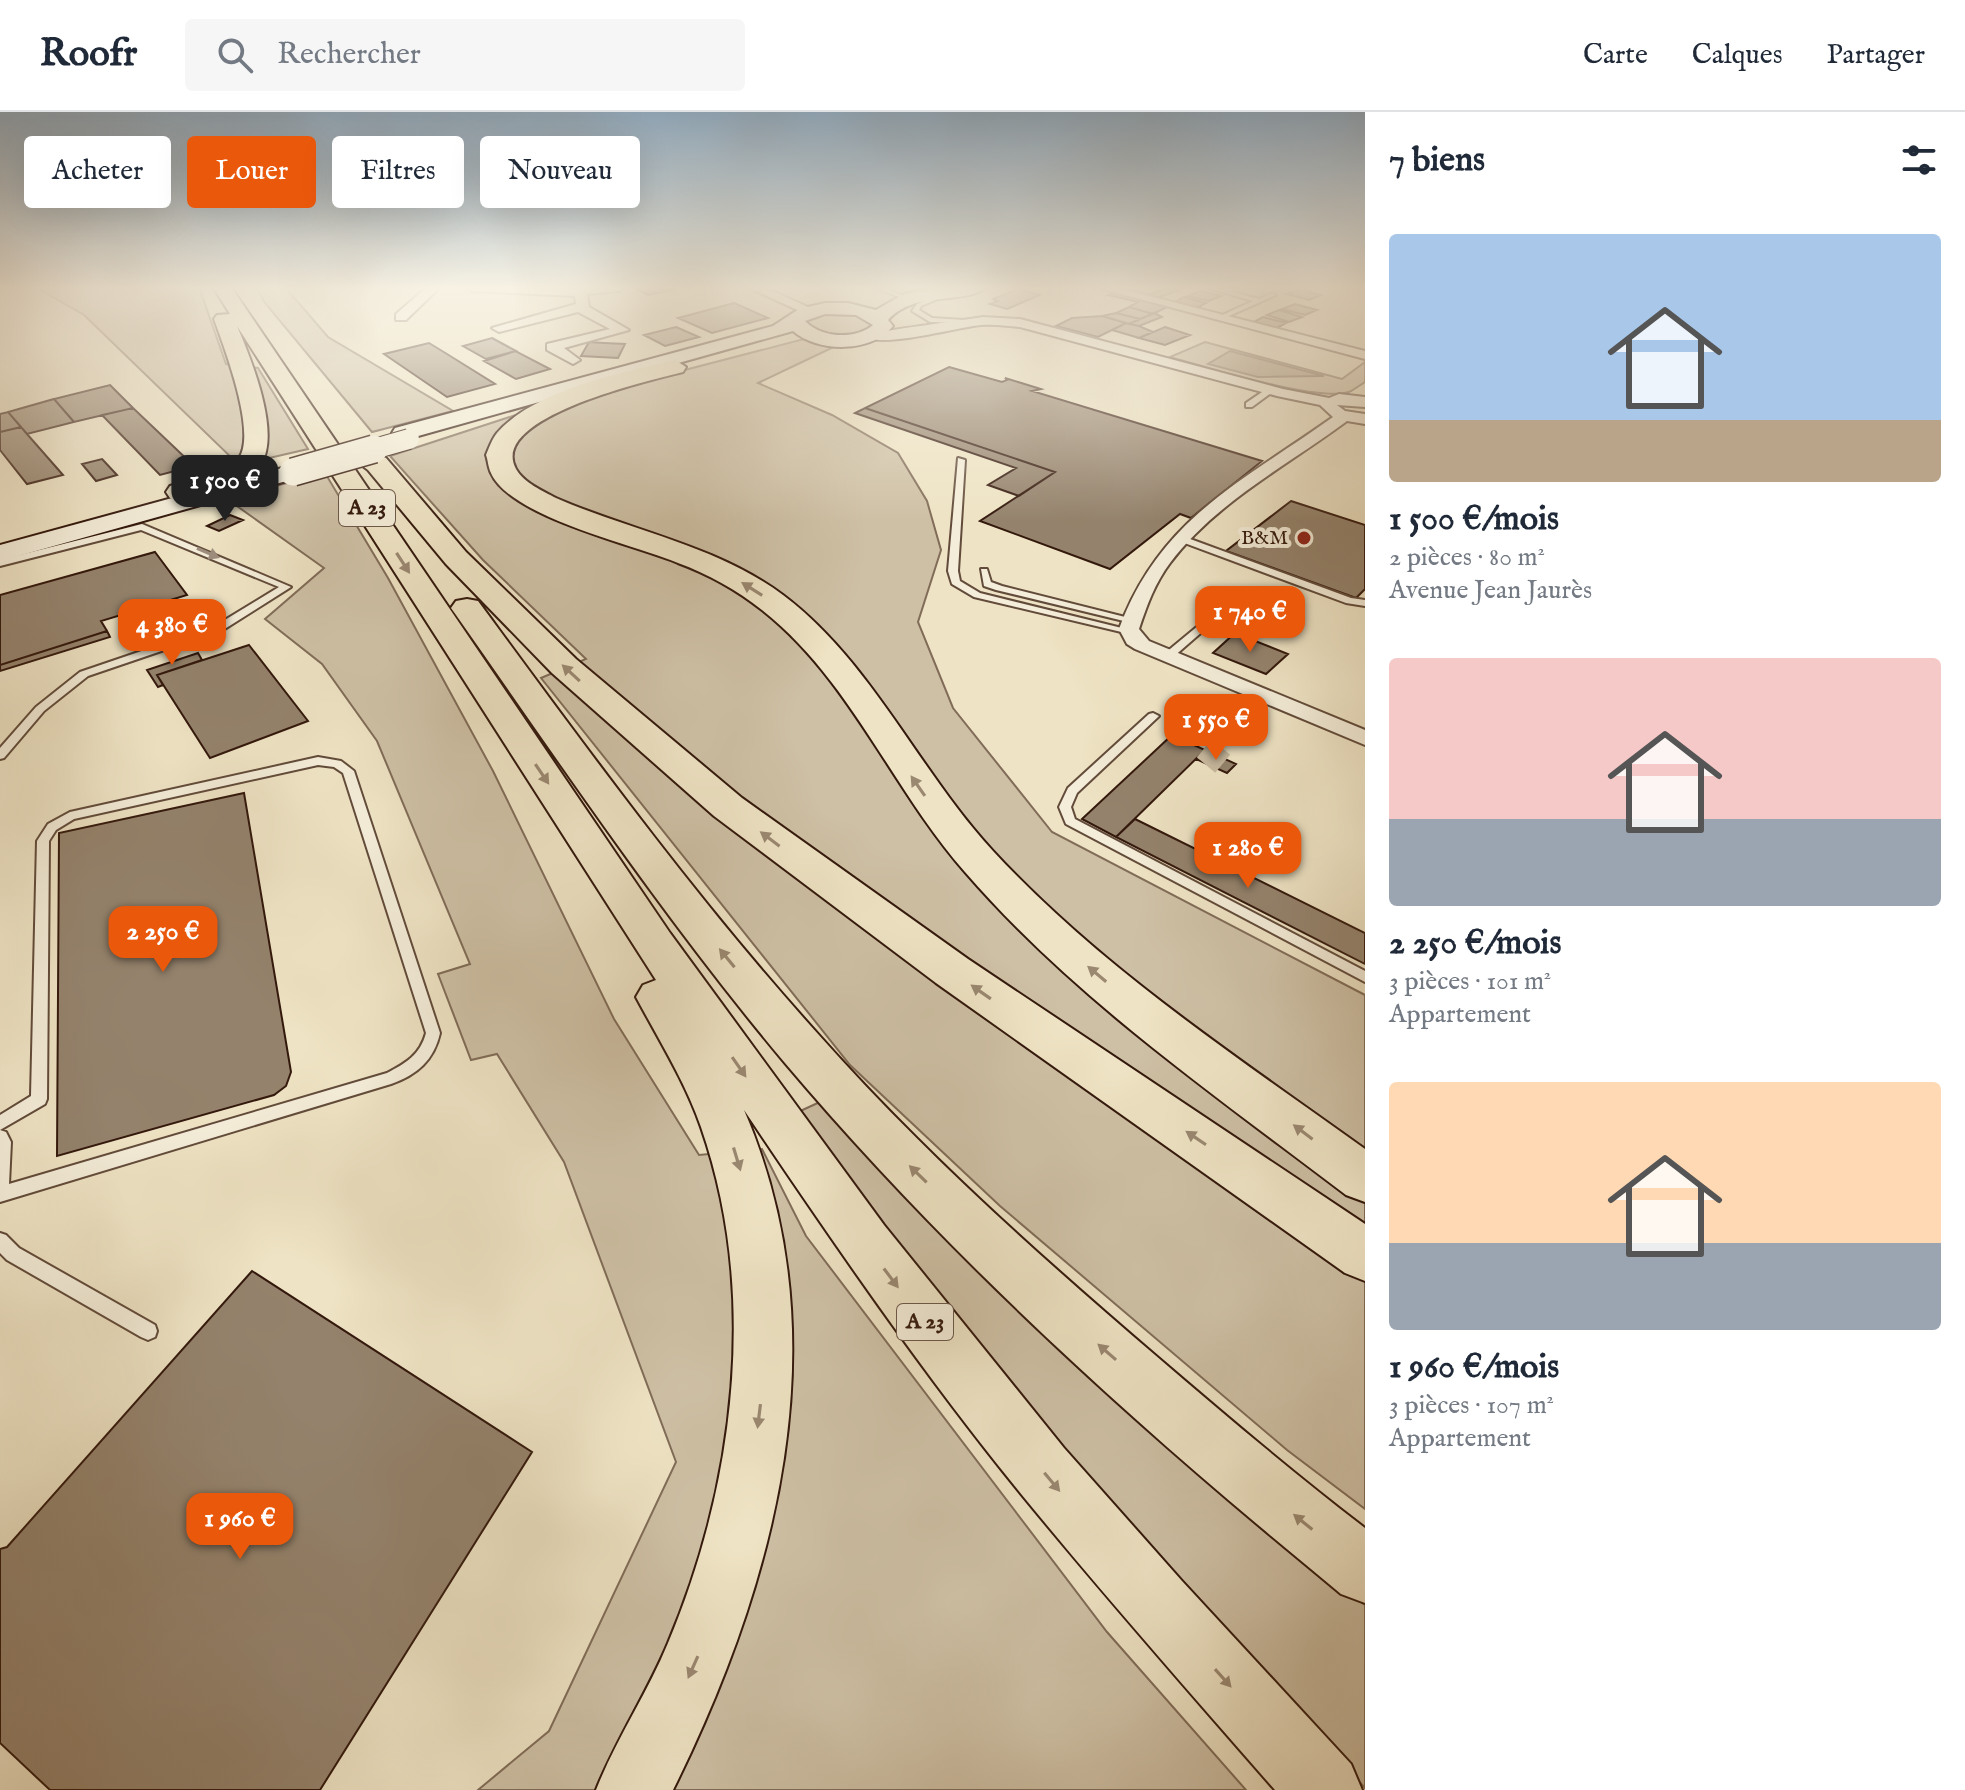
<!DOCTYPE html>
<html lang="fr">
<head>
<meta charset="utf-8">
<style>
  :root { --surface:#fff; --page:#f6f6f7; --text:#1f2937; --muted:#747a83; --line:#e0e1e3; --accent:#ea580c }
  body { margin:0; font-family:"IM FELL English",serif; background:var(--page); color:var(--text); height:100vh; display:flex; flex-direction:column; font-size:30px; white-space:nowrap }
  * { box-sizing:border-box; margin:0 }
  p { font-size:26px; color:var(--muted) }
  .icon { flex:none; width:44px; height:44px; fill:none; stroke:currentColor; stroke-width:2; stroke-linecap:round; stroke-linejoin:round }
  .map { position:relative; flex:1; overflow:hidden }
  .drawer { display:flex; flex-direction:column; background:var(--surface); width:600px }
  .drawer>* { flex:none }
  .hud { position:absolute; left:24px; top:24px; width:760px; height:72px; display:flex; gap:16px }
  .price { position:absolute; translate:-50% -68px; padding:0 18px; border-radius:16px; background:var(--accent); color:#fff; font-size:26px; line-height:52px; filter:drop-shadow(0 2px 4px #0008) }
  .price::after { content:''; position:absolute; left:50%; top:48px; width:24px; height:18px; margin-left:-12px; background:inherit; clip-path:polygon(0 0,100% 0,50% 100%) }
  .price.active { background:#222; color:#fff }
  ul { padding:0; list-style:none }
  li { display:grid; align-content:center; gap:16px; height:424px; padding:0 24px }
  li span { display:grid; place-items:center; height:248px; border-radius:8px; color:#555 }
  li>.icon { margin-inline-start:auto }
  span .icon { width:144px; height:144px; fill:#fffc; stroke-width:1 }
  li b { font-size:34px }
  h2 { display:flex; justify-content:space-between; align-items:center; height:96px; padding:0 24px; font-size:34px }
  .pill { padding:0 28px; border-radius:8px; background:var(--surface); box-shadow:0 8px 32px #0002; font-size:28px; line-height:72px }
  .pill.active { background:var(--accent); color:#fff }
  header { display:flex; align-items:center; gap:48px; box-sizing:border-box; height:112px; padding:0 40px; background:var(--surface); border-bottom:2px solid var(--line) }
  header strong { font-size:38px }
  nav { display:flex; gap:44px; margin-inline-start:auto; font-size:28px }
  .search { width:560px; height:72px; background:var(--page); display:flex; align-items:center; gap:20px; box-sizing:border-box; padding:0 28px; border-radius:8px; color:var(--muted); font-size:30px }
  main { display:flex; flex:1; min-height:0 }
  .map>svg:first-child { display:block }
  .green { fill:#cec0a5; stroke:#806c58; stroke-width:2 }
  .water { fill:#ae9e85; stroke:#7d6855; stroke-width:2 }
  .building { fill:#94826c; stroke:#33180c; stroke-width:2 }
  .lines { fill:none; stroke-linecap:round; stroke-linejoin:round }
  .minor-tunnel { stroke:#c9ba9f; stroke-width:24; stroke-dasharray:24 12; stroke-linecap:butt }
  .service-casing { stroke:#624b3a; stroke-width:4 }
  .minor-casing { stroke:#624b3a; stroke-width:4 }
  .secondary-casing { stroke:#33180c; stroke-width:4 }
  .motorway-casing { stroke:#33180c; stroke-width:4 }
  .service { fill:#f4edd9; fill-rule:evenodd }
  .minor { fill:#f4edd9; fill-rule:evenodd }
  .secondary { fill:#f4edd9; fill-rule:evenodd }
  .motorway { fill:#eee3c4; fill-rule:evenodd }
  .secondary-bridge-far1-casing { stroke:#33180c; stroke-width:22; stroke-linecap:butt }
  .secondary-bridge-casing { stroke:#33180c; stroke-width:30; stroke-linecap:butt }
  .secondary-bridge-far1 { stroke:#f4edd9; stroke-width:20 }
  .secondary-bridge { stroke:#f4edd9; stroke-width:27 }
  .oneway { fill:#9d8d7d }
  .oneway2 { fill:#9a8871 }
  .poi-dot { fill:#8f2418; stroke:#f4edd9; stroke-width:3 }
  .labels { text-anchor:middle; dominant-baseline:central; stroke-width:8; stroke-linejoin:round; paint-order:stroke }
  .far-poi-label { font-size:20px; fill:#33180c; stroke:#f4edd9; text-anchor:end }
  .shield { fill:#f4edd9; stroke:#6d584a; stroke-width:2 }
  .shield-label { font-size:22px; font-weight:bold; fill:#33180c }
</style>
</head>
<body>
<header>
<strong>Roofr</strong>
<div class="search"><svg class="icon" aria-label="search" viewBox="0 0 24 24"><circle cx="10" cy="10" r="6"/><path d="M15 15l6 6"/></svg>Rechercher</div>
<nav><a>Carte</a><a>Calques</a><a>Partager</a></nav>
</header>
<main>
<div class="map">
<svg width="1365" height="1678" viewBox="0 0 1365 1678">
  <rect width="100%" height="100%" fill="#eee3c4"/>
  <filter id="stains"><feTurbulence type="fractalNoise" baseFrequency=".0025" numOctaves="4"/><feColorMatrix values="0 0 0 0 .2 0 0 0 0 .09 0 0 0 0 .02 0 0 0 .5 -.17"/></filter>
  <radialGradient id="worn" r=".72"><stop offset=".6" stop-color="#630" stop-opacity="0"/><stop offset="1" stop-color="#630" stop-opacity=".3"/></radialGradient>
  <path class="green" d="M43 175H199L226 252 258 256 308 337 239 353 84 203 37 176Z
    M256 175H285L328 225 453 299 372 320 265 191Z
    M852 200 868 206 872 215C849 225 823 228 804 209L812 202Z
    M804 227 842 231 758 271 832 303 898 341 927 389 941 438 918 510 953 596 1052 720 1365 883V1397L1287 1338 1000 1094 850 953 541 566 586 547 483 448 390 344 531 298Z
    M1205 230 1342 267 1365 250V270C1360 273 1354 278 1349 280 1317 290 1206 255 1170 245Z
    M325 361 388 466 493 659 614 907 699 1043 762 1037 806 1124 1107 1520 1246 1678H478L549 1619 676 1350 564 1050 497 942 471 948 438 862 470 852 377 629 322 552 265 507 324 456 227 387Z
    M822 989 1323 1462 1365 1493V1676L1131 1419 938 1188 796 1001Z"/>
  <path class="water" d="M1230 239 1324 264 1258 265 1208 252Z"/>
  <path class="building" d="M666 175 674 178 648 183 636 177Z
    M1149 175H1187L1155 187 1145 184 1162 178Z
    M1018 177 1040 183 1007 197 990 192 998 189 993 187Z
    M1299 177 1321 183 1309 188 1287 182Z
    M1200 179 1221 184 1209 189 1188 184Z
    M1115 180 1169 194 1153 202 1129 195 1138 190 1108 183Z
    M1184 185 1206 191 1195 197 1173 191Z
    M734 191 768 206 712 221 678 206Z
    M1295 192 1317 198 1305 203 1282 197Z
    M1129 195 1153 202 1140 207 1116 201Z
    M1279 198 1302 205 1289 210 1267 203Z
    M1116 201 1140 207 1129 212 1102 204Z
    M1154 201 1162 205 1139 214 1129 212Z
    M1102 204 1126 211 1098 225 1056 214 1072 206Z
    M1263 205 1286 211 1275 217 1252 211Z
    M1126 211 1139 214 1153 220 1139 226 1112 218Z
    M676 215 699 225 665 234 644 223Z
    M1165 215 1190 223 1165 233 1139 226Z
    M492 226 516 239 486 247 463 234Z
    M589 230 604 231 625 232 618 246 581 244Z
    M429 231 447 242 495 272 447 285 384 242Z
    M516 239 517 240 550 257 516 267 484 249Z
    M949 255 1002 270 1007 268 1005 266 1041 277 1032 279 1262 349 1191 406 1180 402 1110 457 980 409 1055 360 865 296Z
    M110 273 133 296 74 310 54 287Z
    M54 287 74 310 27 322 8 300Z
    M133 296 194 354 160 363 102 303Z
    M865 296 1055 360 1019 384 988 373 1016 356 855 301Z
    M8 300 21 315 0 320V302Z
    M21 315 27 322 63 363 27 372 0 338V320Z
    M102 347 117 363 96 369 82 352Z
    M1291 389 1365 413V477L1356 486 1226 439Z
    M230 403 243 408 219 419 207 414Z
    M155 440 187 483 101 509 107 519 0 553V483Z
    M107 519 110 525 0 559V553Z
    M1235 521 1288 542 1266 562 1213 541Z
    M249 533 308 609 210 646 157 563Z
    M198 541 202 548 157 563 163 573 158 575 147 558Z
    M1172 623 1205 638 1116 725 1082 707Z
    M1205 638 1236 652 1227 661 1196 647Z
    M244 681 291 960 286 974 274 983 57 1044 59 721Z
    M1135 707 1365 821V852L1116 725Z
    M252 1159 532 1340 320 1678H50L0 1631V1437L7 1435Z"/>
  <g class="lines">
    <path class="minor-tunnel" d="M1206 653 1221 635"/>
    <defs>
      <path id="service" d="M874 175H881L904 184 899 185Z
        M1205 175H1213L1259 187 1273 181 1276 183 1220 208 1218 205 1253 189Z
        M950 179 955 180 921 194 919 198 932 206 964 208 966 211 930 210 912 199 917 192Z
        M1268 276 1275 278 1252 295H1246V291Z
        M958 346 965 348 958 459 960 469 980 481 1134 519V523L974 485 952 472 948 459Z
        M142 412 291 475 223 518 88 564 44 599 4 646 0 647V636L36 595 80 560 215 514 279 475 141 418 0 454V448Z
        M1182 424 1351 486 1365 488V494L1346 491 1179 429V425Z
        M981 457H987L991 470 1002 474 1137 508 1132 511 996 478 984 474Z
        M1222 494 1226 495V499L1172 546H1164V542Z
        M1153 601 1159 604 1157 606 1077 681 1071 695 1075 707 1365 859V870L1066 712 1059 695 1068 676 1149 602Z
        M318 645 341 649 354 659 440 921C434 948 417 963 391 972L0 1090V1018L6 1020 11 1030 9 1072 387 961C406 951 420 943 426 921L343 661 334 655 318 653 74 707 56 718 49 729 47 987 45 992 0 1018V1003L31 984 37 729 48 712 70 700Z
        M0 1121 6 1123 19 1136 155 1213 157 1219 155 1225 148 1228 141 1225 7 1148 0 1141Z"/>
      <path id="minor" d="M427 175H440L406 208H396V202Z
        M466 175 568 177 625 175 619 179 587 182 589 195 629 218 564 236 580 248 573 252 547 238V232L610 217 578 200 499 220 492 216 576 192 575 184 472 179Z
        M747 175H763L817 199 806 202Z
        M1095 175H1114L1365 239V247Z
        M983 205 1020 207 1283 277 1329 286 1339 282 1365 285V295L1337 293 1345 299 1365 302V312L1347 309C1288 353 1216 390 1170 451 1155 471 1147 493 1139 517L1149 529 1365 618V633L1135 537 1127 532 1119 517C1160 406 1242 370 1333 305L1320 293 1277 284 1020 215C1007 214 994 212 981 213 957 215 881 237 863 224 869 220 966 208 983 205Z"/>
      <path id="secondary" d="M941 175H986C965 194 916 177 888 208L893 214C872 241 818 241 793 219L411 326H395L392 321 395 316 773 214 799 197 825 191H848L876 198 904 182ZM825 202 856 203 873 213C855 228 821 226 805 209Z
        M293 353 301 355 305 360 301 365 0 449V433Z"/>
      <path id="motorway" d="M213 175H231L670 821 884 1113 1064 1336 1182 1469 1351 1652 1362 1678H1275C1190 1581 1104 1483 1022 1383 922 1260 832 1129 744 998 842 1225 777 1468 673 1678H596C616 1627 647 1582 668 1531 735 1372 759 1181 701 1015 685 969 659 928 636 885L643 873 656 868 237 214C251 247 281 320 261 352 252 366 234 373 219 377 203 382 186 390 170 386L166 380 170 374C191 368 225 365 239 346 257 320 224 235 214 207L217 203 230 202Z
        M675 248 686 255 683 260C652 268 487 305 516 357 524 371 543 379 556 386 631 419 716 433 783 483 872 550 918 658 993 739 1101 856 1237 945 1365 1037V1090L1346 1083C1215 983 1074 886 965 760 892 677 850 567 762 498 737 478 708 462 678 451 635 433 510 405 491 361 488 355 488 348 486 343 489 336 492 327 497 321 534 278 622 261 675 248Z
        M357 332 386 346 466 440 576 547 742 686 968 847 1365 1112V1169L1345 1161 936 871 714 704 552 561 446 452 368 358 344 340 348 335Z
        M467 487 478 489C587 637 695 786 818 922 921 1038 1037 1142 1155 1243 1224 1302 1293 1361 1365 1416V1491L1341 1482 1311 1457C1124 1303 942 1137 785 951 666 809 562 654 456 503L451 496 456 489Z"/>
    </defs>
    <use href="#service" class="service-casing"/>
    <use href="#minor" class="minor-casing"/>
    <use href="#secondary" class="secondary-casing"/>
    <use href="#motorway" class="motorway-casing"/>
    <use href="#service" class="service"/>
    <use href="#minor" class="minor"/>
    <use href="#secondary" class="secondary"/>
    <use href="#motorway" class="motorway"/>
    <defs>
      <path id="secondary-bridge-far1" d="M367 339 409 327"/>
      <path id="secondary-bridge" d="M293 360 374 337"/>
    </defs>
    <use href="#secondary-bridge-far1" class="secondary-bridge-far1-casing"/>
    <use href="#secondary-bridge" class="secondary-bridge-casing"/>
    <use href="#secondary-bridge-far1" class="secondary-bridge-far1"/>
    <use href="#secondary-bridge" class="secondary-bridge"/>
  </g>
  <defs><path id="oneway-solid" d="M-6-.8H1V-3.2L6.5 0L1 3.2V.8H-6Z" transform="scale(2)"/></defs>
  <use class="oneway" href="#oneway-solid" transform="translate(208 441) rotate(23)"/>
  <g class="oneway2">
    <use href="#oneway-solid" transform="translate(403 451) rotate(57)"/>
    <use href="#oneway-solid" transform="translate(752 477) rotate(-148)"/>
    <use href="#oneway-solid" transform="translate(571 561) rotate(-137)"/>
    <use href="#oneway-solid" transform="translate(542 662) rotate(56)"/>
    <use href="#oneway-solid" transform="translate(918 674) rotate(-125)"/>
    <use href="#oneway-solid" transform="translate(770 727) rotate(-143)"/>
    <use href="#oneway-solid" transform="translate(727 846) rotate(-129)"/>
    <use href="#oneway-solid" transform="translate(1097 862) rotate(-140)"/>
    <use href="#oneway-solid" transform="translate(981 880) rotate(-145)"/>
    <use href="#oneway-solid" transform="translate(739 955) rotate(55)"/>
    <use href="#oneway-solid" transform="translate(1303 1020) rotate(-143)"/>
    <use href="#oneway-solid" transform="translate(1196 1026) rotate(-146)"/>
    <use href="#oneway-solid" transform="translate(737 1047) rotate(73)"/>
    <use href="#oneway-solid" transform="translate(918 1062) rotate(-136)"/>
    <use href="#oneway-solid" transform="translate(891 1166) rotate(53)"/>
    <use href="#oneway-solid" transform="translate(1107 1240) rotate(-139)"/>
    <use href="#oneway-solid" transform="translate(759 1304) rotate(97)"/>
    <use href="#oneway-solid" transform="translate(1052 1370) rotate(50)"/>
    <use href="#oneway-solid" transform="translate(1303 1410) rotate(-141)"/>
    <use href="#oneway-solid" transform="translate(693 1555) rotate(114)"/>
    <use href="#oneway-solid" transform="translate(1223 1566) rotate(48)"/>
  </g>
  <linearGradient id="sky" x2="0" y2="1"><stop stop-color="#91abc0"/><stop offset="0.43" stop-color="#f7f2e4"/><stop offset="1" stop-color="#f7f2e4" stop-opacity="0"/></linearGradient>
  <rect width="1365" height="409" fill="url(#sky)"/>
  <circle class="poi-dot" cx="1304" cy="426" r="8"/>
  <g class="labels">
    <g class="far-poi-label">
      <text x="1288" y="426">B&amp;M</text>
    </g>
    <g class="shield">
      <rect x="339" y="378" width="56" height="36" rx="6"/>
      <rect x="897" y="1192" width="56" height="36" rx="6"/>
    </g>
    <g class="shield-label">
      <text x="367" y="396">A 23</text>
      <text x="925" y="1210">A 23</text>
    </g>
  </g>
  <rect width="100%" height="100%" filter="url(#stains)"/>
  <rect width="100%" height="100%" fill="url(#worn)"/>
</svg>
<b class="price active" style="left:225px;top:411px">1 500 €</b>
<b class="price" style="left:1250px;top:542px">1 740 €</b>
<b class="price" style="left:172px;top:555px">4 380 €</b>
<b class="price" style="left:1216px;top:650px">1 550 €</b>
<b class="price" style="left:1248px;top:778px">1 280 €</b>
<b class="price" style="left:163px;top:862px">2 250 €</b>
<b class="price" style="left:240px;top:1449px">1 960 €</b>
<div class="hud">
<a class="pill">Acheter</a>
<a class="pill active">Louer</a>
<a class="pill">Filtres</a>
<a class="pill">Nouveau</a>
</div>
</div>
<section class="drawer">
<h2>7 biens<svg class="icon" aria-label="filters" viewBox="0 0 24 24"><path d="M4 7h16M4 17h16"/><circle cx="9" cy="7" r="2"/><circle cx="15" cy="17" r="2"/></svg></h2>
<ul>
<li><span style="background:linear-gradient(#a9c7e8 75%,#b9a48a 0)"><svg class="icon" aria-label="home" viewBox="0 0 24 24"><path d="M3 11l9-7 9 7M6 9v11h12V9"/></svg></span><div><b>1 500 €/mois</b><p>2 pièces · 80 m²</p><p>Avenue Jean Jaurès</p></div></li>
<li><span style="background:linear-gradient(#f6c9c9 65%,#9aa5b1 0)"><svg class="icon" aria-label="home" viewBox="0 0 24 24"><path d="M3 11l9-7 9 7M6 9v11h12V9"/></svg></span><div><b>2 250 €/mois</b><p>3 pièces · 101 m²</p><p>Appartement</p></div></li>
<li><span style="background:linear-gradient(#ffd9b3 65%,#9aa5b1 0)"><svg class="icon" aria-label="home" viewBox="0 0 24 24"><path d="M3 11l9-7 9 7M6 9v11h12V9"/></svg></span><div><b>1 960 €/mois</b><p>3 pièces · 107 m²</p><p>Appartement</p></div></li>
</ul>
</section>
</main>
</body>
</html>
